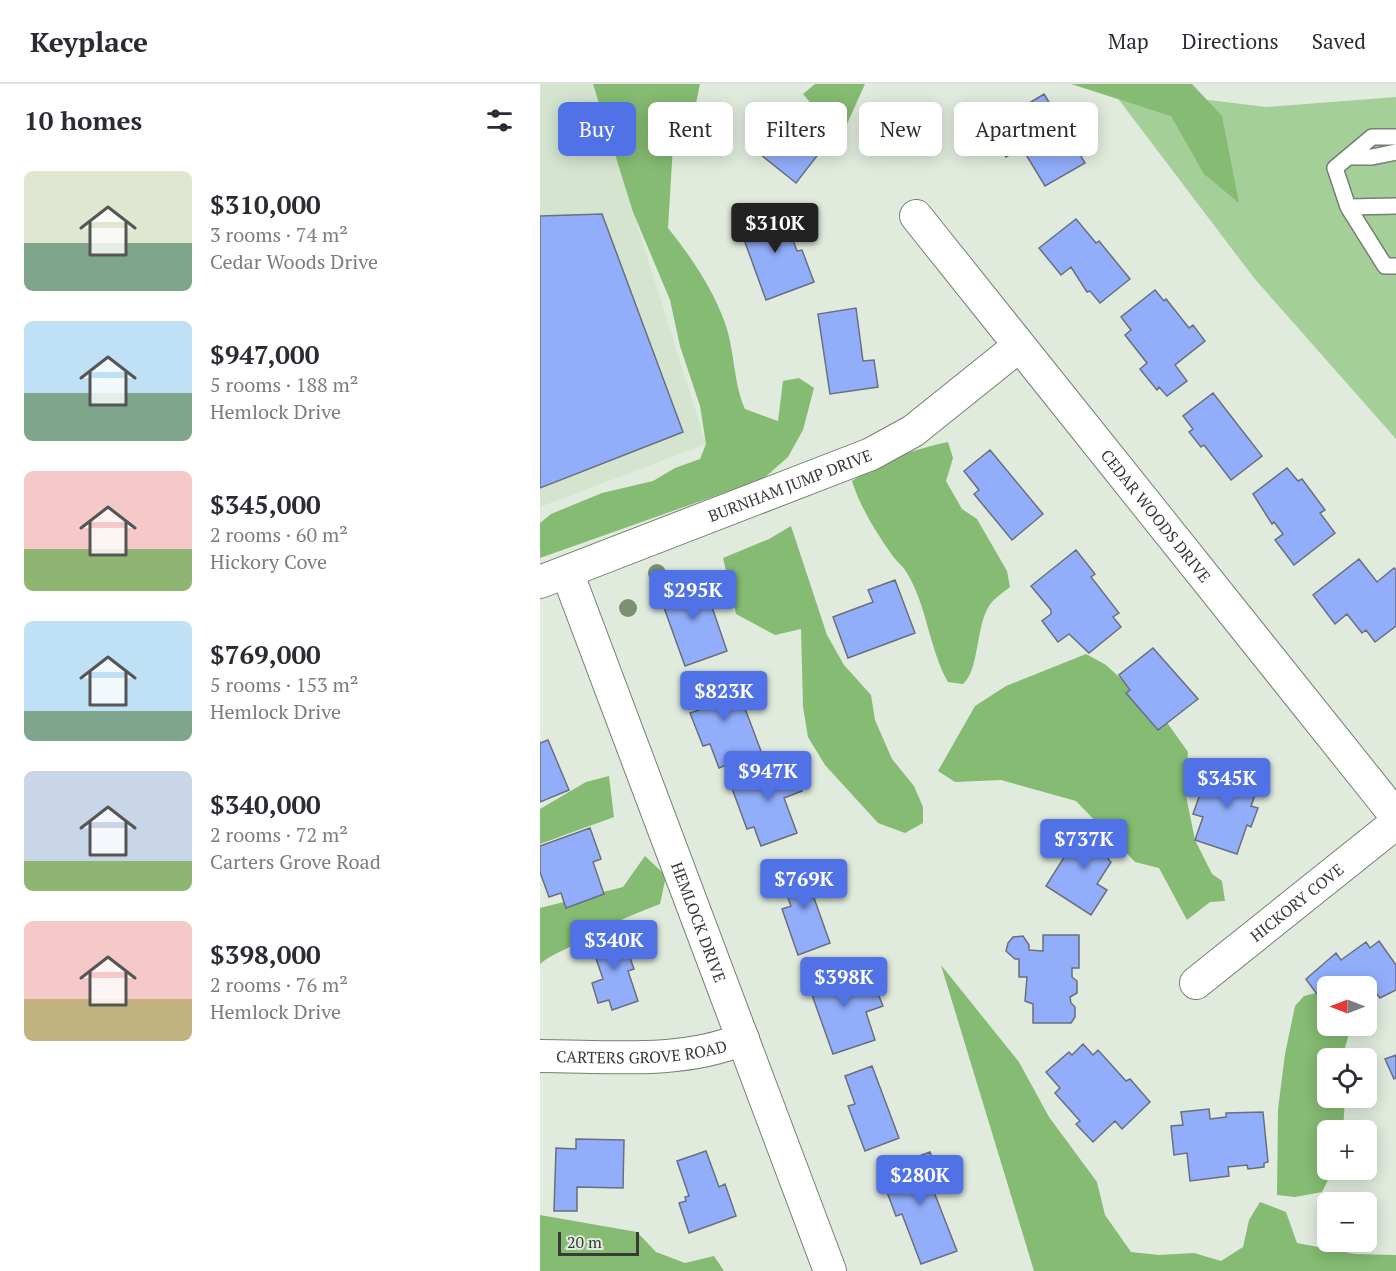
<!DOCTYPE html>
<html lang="en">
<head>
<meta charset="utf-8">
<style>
  :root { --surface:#fff; --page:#f7f7f7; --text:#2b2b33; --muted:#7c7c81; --line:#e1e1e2; --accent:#5172e6 }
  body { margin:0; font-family:"PT Serif",serif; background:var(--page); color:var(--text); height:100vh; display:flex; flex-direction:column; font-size:22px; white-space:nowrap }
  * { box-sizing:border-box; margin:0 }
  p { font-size:20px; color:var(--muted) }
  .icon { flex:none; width:33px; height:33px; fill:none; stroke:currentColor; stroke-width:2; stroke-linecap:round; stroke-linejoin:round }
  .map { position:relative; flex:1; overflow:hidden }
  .panel { display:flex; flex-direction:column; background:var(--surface); width:540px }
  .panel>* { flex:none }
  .guide { position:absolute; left:18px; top:18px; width:570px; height:54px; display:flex; gap:12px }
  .needle { width:39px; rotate:270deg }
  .tools { position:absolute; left:777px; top:892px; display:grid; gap:12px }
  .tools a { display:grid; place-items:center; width:60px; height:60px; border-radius:9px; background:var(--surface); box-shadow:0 3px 15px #0003; font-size:30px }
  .scale { position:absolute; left:18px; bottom:15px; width:81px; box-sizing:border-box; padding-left:6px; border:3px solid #383c37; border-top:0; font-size:16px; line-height:21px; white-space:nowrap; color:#383c37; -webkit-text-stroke:4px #e0ebdd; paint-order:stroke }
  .price { position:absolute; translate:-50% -51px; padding:0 14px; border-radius:6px; background:var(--accent); color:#fff; font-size:20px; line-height:39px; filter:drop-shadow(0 2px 3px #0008) }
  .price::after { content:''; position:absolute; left:50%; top:36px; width:18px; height:14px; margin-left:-9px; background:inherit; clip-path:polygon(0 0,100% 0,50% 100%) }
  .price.current { background:#222; color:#fff }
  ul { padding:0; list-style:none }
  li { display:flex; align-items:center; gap:18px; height:150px; padding:0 24px }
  li span { display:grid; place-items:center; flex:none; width:168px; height:120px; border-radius:9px; color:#555 }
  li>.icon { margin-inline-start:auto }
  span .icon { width:72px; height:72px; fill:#fffc; stroke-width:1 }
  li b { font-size:26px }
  h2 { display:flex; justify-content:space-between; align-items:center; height:72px; padding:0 24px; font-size:26px }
  .tag { padding:0 21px; border-radius:9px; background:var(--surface); box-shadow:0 3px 15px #0003; font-size:21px; line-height:54px }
  .tag.current { background:var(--accent); color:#fff }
  header { display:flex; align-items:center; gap:36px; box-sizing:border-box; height:84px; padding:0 30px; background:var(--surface); border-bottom:2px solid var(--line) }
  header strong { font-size:28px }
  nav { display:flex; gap:33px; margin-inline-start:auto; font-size:21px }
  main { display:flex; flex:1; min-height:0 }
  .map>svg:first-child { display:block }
  .built { fill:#d4e4cf }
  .green { fill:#a5cf98 }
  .forest { fill:#85bb72 }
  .building { fill:#92aefb; stroke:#6a6f7d; stroke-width:1.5 }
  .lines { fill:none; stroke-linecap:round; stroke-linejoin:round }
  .service-casing { stroke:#757f72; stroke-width:18 }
  .minor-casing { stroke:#757f72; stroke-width:34 }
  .service { stroke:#fff; stroke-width:15 }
  .minor { stroke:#fff; stroke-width:32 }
  .tree { fill:#7a9271 }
  .labels { text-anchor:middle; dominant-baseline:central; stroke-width:5; stroke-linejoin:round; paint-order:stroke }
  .street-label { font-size:16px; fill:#383c37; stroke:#e0ebdd }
</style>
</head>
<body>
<header>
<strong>Keyplace</strong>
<nav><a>Map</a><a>Directions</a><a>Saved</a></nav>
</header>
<main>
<section class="panel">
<h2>10 homes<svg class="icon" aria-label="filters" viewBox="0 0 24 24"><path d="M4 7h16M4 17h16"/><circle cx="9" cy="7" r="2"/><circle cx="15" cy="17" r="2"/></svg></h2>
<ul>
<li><span style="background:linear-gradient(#dfe7d0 60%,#7fa58c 0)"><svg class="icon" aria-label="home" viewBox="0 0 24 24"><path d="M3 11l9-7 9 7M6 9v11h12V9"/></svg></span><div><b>$310,000</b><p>3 rooms · 74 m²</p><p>Cedar Woods Drive</p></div></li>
<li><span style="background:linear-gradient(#bfe0f5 60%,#7fa58c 0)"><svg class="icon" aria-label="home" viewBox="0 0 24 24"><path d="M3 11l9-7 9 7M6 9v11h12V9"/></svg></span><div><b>$947,000</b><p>5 rooms · 188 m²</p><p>Hemlock Drive</p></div></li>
<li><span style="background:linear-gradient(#f6c9c9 65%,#8fb573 0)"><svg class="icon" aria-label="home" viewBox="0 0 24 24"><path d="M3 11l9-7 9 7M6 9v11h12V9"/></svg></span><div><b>$345,000</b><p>2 rooms · 60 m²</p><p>Hickory Cove</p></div></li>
<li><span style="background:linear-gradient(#bfe0f5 75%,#7fa58c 0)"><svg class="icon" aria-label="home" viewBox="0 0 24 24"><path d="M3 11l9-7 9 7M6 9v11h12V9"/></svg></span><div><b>$769,000</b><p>5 rooms · 153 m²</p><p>Hemlock Drive</p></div></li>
<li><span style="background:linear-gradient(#c9d6e8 75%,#8fb573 0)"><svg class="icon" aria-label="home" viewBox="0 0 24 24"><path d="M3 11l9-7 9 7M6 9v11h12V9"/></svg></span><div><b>$340,000</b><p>2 rooms · 72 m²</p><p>Carters Grove Road</p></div></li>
<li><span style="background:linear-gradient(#f6c9c9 65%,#c2b280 0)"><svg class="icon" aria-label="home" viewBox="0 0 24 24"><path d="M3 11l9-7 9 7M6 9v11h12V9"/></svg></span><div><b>$398,000</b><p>2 rooms · 76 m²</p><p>Hemlock Drive</p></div></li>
</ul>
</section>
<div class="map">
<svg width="856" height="1187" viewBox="0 0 856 1187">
  <rect width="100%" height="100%" fill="#e0ebdd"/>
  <path class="built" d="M0 0H53L166 360 0 423Z"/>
  <path class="green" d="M570 4 726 23 856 13V355L714 194Z"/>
  <path class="forest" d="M53 0H160L152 39 133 61 128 144C151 173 172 203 185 239 195 267 193 298 205 325L238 337 243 297 259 294 274 304 263 346 248 373 223 395 0 474V439L11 430 62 409 113 397 135 384 160 375 166 360 160 322 140 262 130 216 93 128Z
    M275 0H325L307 40 289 41 263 10Z
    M531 0H652L682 32 699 119 664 90 631 32Z
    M408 358 413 374 406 397 422 425 437 435 467 487 470 503C464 508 453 515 449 522 436 542 439 587 423 600L408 598C389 564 387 522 367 489 363 482 356 477 352 471 336 448 320 423 312 397 342 376 372 366 408 358Z
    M251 442 287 551 304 581 331 611 335 636 352 675 374 702 383 723V739L365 749 338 739 285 681 268 653 263 623 261 545 235 551 196 530 183 474 229 455Z
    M546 570 566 581 623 633 648 668 645 707 655 756 672 790 682 797 685 817 670 818 647 836 619 784 595 778 536 717 461 696 415 698 398 687 435 622 466 602Z
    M69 692 74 733 0 760V725L46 698Z
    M105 772 126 792 120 820C89 832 61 844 33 861 21 868 10 871 0 880V824L83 803Z
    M401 881 479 978 509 1033 557 1098 565 1131 591 1168 619 1171 654 1169 681 1177 703 1163 709 1136 720 1118 746 1128 757 1159 815 1170 856 1171V1187H494Z
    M776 909 787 918 788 942H811L802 975H788V1014H805L803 1047H788V1086H793L782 1108 755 1113 737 1111 738 1025 745 970 755 922 764 912Z
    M0 1131 97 1148 116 1168 145 1179 174 1172 184 1187H0Z"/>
  <path class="building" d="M504 10 545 79 505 102 482 64 466 73 448 44Z
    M254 19 294 50 256 99 216 67Z
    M241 123 257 167 262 166 274 198 226 216 198 139Z
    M62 130 143 348 0 404V132Z
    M536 135 556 159 559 157 590 195 560 219 550 207 547 208 531 183 521 191 499 164Z
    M615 206 624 217 626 215 649 244 653 241 665 257 635 281 647 297 627 312 619 303 617 306 600 285 607 279 585 251 591 246 581 233Z
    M316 224 323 277 334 276 338 303 290 310 278 230Z
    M673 309 722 372 691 396 664 361 661 363 649 348 653 345 643 332Z
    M450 366 503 430 472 456 434 410 439 406 424 387Z
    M747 384 758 397 762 395 785 426 780 429 795 449 754 481 735 456 743 450 734 438 732 440 713 410Z
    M536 466 555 490 551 493 579 529 573 533 581 543 549 569 529 550 518 558 502 537 511 530V526L491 502Z
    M819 475 837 498 854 484 856 486V542L835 558 826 546 822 549 807 530 795 540 773 511Z
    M161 491 187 567 145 582 118 507Z
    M355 496 375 549 308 574 293 533 333 518 328 506Z
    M613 564 658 615 618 646 586 609 590 606 579 591Z
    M192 590 221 667 179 684 170 660 163 662 150 629 159 626 151 606Z
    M8 656 29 706 0 718V659Z
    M251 676 262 707 244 714 257 749 221 762 214 743 207 745 190 699Z
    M684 680 722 693 711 722 718 724 711 743 707 741 697 770 655 756 663 733 653 730 664 699 676 703Z
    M545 740 578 760 568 775 571 778 557 800 567 806 551 831 506 802Z
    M50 744 61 775 53 778 64 810 26 824 21 809 9 813 0 788V762Z
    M272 781 283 811 274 814 290 859 258 871 242 825 251 822 240 792Z
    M80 846 94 885 88 887 98 917 72 926 69 916 58 919 52 899 63 895 50 857Z
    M503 851H539V884H532V893L537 897V909L530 913 531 919 535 923V933L531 939H493V920L485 917 487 893H479V875H475L466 867 468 859 473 853 483 852 489 861V866L503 867Z
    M839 857 856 881V906L840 914 836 909 826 916V903H788V918L784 920 766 895 796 869 801 876 826 858 830 864Z
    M309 879 318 906 334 900 343 922 326 928 335 956 293 970 266 894Z
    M543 960 553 971 558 966 586 997 590 995 610 1018 582 1045 575 1037 553 1058 536 1040 540 1037 515 1009 520 1004 506 988 529 968 532 971Z
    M856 971V994L854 995 845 975Z
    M332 982 359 1054 325 1067 308 1022 315 1020 305 992Z
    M669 1025 670 1035 686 1033V1029L723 1028 728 1078 724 1079V1083L708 1085 707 1081 688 1083 689 1092 650 1097 647 1069 634 1071 631 1042 643 1041 641 1028Z
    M36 1055 84 1056 83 1104 37 1103V1127H14L16 1064 36 1065Z
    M166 1067 179 1103 185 1100 196 1132 149 1149 139 1119 146 1117 145 1113 149 1112 137 1077Z
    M390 1068 402 1099 392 1103 417 1167 381 1180 362 1130 356 1132 339 1087Z"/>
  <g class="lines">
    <defs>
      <path id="service" d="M856 53H832L795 84 808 123 856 122
        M810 73H832L856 68
        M808 123 845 182H856"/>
      <g id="minor">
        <path id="s1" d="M376 132 856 732"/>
        <path id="s2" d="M27 488 290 1187"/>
        <path id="s3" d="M0 498 331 370 373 347 479 262"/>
        <path id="s4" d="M656 899 856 739"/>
        <path id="s5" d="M0 972C66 972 140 981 203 955"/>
      </g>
    </defs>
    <use href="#service" class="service-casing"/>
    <use href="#minor" class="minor-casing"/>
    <use href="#service" class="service"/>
    <use href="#minor" class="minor"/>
  </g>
  <g class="tree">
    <circle cx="117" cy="489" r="9"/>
    <circle cx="88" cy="524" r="9"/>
  </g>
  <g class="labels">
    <g class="street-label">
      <text stroke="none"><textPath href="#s3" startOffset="268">BURNHAM JUMP DRIVE</textPath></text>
      <text stroke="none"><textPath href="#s1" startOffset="384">CEDAR WOODS DRIVE</textPath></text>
      <text stroke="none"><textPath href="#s4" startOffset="129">HICKORY COVE</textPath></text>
      <text stroke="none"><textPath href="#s2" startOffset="374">HEMLOCK DRIVE</textPath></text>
      <text stroke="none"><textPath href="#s5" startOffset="102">CARTERS GROVE ROAD</textPath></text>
    </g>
  </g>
</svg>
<div class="tools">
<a><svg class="needle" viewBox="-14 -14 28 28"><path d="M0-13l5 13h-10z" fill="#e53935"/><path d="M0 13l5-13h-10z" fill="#7c7c81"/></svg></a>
<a><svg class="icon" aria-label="locate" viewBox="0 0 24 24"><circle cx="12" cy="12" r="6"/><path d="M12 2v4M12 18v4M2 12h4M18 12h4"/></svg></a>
<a>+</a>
<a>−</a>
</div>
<div class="scale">20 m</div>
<b class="price current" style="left:235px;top:170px">$310K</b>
<b class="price" style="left:153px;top:537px">$295K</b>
<b class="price" style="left:184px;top:638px">$823K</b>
<b class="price" style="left:228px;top:718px">$947K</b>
<b class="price" style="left:687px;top:725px">$345K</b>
<b class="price" style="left:544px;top:786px">$737K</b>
<b class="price" style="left:264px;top:826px">$769K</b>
<b class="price" style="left:74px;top:887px">$340K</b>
<b class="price" style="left:304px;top:924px">$398K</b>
<b class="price" style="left:380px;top:1122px">$280K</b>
<div class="guide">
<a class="tag current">Buy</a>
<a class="tag">Rent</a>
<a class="tag">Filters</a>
<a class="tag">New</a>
<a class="tag">Apartment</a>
</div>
</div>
</main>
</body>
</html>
